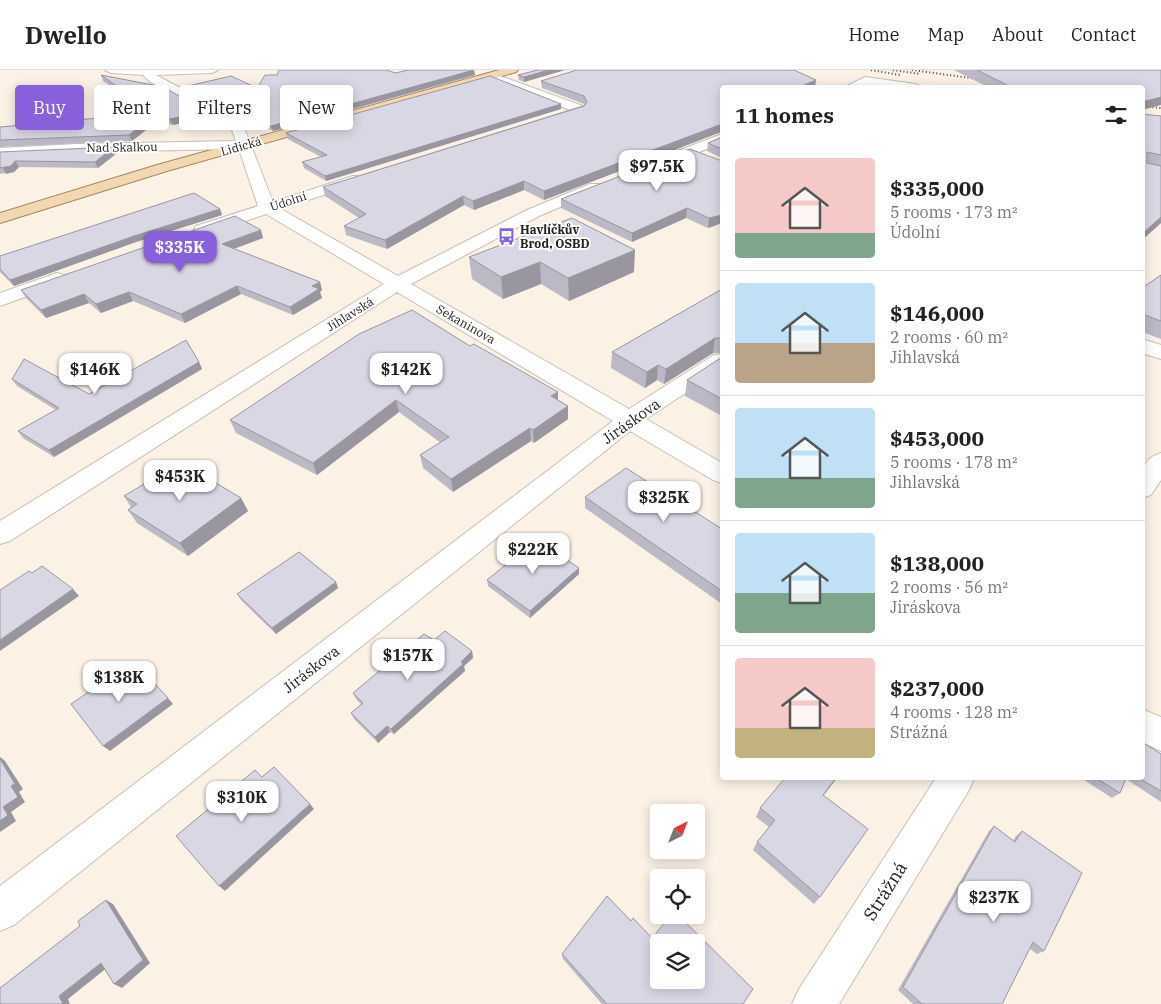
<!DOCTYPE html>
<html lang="en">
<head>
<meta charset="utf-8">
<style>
  :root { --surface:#fff; --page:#f6f6f6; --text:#222; --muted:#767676; --line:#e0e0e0; --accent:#8860db }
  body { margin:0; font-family:"IBM Plex Serif",serif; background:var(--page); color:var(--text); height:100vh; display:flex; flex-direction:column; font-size:19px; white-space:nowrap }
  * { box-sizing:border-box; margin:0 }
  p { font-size:16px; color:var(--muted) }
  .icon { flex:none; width:28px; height:28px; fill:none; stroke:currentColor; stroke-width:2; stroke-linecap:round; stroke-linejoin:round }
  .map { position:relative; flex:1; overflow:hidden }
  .drawer { position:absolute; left:720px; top:15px; width:425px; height:695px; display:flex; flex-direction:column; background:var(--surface); border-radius:5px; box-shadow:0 2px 12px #0003 }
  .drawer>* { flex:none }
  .guide { position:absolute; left:15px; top:15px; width:475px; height:45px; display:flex; gap:10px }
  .needle { width:32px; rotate:42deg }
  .fabs { position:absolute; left:650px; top:734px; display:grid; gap:10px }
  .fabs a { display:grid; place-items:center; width:55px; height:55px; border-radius:5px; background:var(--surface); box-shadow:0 2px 12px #0003; font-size:25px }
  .price { position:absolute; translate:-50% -42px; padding:0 11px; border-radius:10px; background:#fff; color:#222; font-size:16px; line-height:32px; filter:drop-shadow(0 1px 2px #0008) }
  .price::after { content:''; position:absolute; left:50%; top:30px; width:15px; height:11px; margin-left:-8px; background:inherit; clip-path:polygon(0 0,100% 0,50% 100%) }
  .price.active { background:var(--accent); color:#fff }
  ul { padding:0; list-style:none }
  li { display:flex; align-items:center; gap:15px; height:125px; padding:0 15px }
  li+li { border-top:1px solid var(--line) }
  li span { display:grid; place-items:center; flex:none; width:140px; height:100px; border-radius:5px; color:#555 }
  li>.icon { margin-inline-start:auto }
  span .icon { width:60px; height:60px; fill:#fffc; stroke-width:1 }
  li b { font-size:21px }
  h2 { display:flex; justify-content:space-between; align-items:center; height:60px; padding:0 15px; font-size:21px }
  .chip { padding:0 18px; border-radius:5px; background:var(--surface); box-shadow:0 2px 12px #0003; font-size:18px; line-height:45px }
  .chip.active { background:var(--accent); color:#fff }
  header { display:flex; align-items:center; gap:30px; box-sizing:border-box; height:70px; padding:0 25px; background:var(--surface); border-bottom:1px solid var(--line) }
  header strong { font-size:24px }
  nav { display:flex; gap:28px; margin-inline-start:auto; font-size:18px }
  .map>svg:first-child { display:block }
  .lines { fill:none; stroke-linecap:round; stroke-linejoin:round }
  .minor-casing { stroke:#c8beb3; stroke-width:2 }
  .major-casing { stroke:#a5865e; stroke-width:2 }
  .minor { fill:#fff; fill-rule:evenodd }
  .major { fill:#f2d7b3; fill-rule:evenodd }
  .rail { stroke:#4c4742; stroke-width:2; stroke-dasharray:1 2.5; stroke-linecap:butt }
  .wall { fill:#bbb9c5 }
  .shaded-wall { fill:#9996a0 }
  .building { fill:#dad7e5; stroke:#9996a0; fill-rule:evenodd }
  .labels { text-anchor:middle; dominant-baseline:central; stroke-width:4; stroke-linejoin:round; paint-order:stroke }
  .far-street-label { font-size:12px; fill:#24211d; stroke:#fff }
  .far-poi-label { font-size:12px; font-weight:bold; fill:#24211d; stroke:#fff; text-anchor:start }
  .street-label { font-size:15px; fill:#24211d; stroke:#fff }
  .near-street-label { font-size:18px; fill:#24211d; stroke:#fff }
</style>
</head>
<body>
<header>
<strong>Dwello</strong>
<nav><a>Home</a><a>Map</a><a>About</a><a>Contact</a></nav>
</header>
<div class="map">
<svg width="1161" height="934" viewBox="0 0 1161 934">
  <rect width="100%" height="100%" fill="#fbf1e5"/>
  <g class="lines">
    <defs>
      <path id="minor" d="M105 0H218L212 3 156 5 216 37 243 55 273 132 353 106H363L366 109 363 112 281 139 398 206 527 140 590 114H600L603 117 600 120 539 146 411 214 629 339 714 285 722 284V299L646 349 722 393V413L713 410 630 361 14 855 0 861V816L613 351 397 222 10 471 0 474V451L384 214 266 144 208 164H196L194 160 196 156 258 136 239 79 77 82 0 86V78L77 74 236 71 232 60 206 43 150 12 143 5 111 3Z
        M492 3 583 36 585 39 583 42H575L488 8 486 6 488 4Z
        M865 7 916 14 922 18H886L866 15 860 18H843Z
        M722 64V73L661 97H651L649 94 651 91Z
        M57 203 64 205 66 209 64 213 0 236V223Z
        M1142 269 1161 275V289L1142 283Z
        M1161 383V410L1151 425 1142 428C1142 409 1139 389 1161 383Z
        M1142 639 1161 647V681L1142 672Z
        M936 708H974L969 720 839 934H792L799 919Z"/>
      <path id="major" d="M499 0H518L516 2 167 101 0 153V143L157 95Z"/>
    </defs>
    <use href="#minor" class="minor-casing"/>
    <use href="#major" class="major-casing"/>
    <use href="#minor" class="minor"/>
    <use href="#major" class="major"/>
    <path class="rail" d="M871 0 900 5
      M893 0 920 4
      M912 0 985 10
      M1142 36 1161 38"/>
  </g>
  <path class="wall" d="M474 0 475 5 273 61 244 46 243 40 244 38 227 42 190 21 188 16 257 18Z
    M538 0H565L524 12 519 10 518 5Z
    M954 0H1161L1142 18H990Z
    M101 5 206 41 208 46 173 55 168 54 160 49 132 71 0 77V57L120 46 121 23 103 11Z
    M541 11 722 18V63L721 62 544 130 524 120 474 140 464 135 387 179 346 165 344 156 359 148 325 126 323 117 584 35V34L542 18Z
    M561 34V39L326 111 304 98 302 92 321 87 288 69 286 63Z
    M1142 44 1161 46V153L1142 170Z
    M722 67V88L707 81 708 73Z
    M0 82 117 83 98 98 19 97 14 102 0 104Z
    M722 91V153L708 158 686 148 632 172 561 138V129Z
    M220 139 222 145 136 172 14 216 0 202V186Z
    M572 148 634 202 569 231 541 214 503 229 472 209 469 187Z
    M261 160 263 168 234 179 320 212 322 220 320 222 322 228 293 245 241 224 185 253 133 231 101 243 89 233 46 248 26 228 21 220Z
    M1161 205V269L1142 262V218Z
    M722 219V283H713L664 314 657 310 645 318 611 298 612 282Z
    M470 276 558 322V330L568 336V349L534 373 531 371 453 422 423 398 420 385 441 373 399 342 317 405 236 363 230 350Z
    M722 287V346L685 326 687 310Z
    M199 292 202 299 54 387 23 368 18 361 56 340 17 316 12 309 89 324Z
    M124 426 241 428 248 441 188 486 137 453 128 440 131 437Z
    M585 427 722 459V534L585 438Z
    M579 504 530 548 488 516 487 510Z
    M336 512 338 518 276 564 241 530 237 524Z
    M434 570 472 581 473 588 464 596 465 601 394 664 390 662 378 673 354 649 351 643 361 634 356 629 353 623Z
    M1161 684V732L1126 709 1120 723 1112 728 1081 708H1142Z
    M823 726 820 827 814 834 753 780 757 772 769 757 756 747 760 738Z
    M994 756 1013 771 1016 766 1022 761 1044 881 1037 884 1030 879 1002 934H913L898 920 989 761Z
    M631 851 652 868 743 934H602L563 889 562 884Z"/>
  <path class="shaded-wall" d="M474 0 475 5 273 61 271 56Z
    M549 0H565L524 12V7Z
    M816 10 815 18H797Z
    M1161 27V35L1142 40V32Z
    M248 31 250 37 227 42 225 37Z
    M561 34V39L326 111 325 106Z
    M206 41 208 46 173 55 170 49Z
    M158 43 160 49 132 71 129 65Z
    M722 54 721 62 544 130V121Z
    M114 77 117 83 98 98 95 92Z
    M15 91 19 97 14 102 6 104 2 97Z
    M524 111V120L474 140 473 131Z
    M463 126 464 135 387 179 385 170Z
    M687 138 686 148 632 172V163Z
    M220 139 222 145 136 172 14 216 10 210 134 166Z
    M722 145V153L708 158 709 148Z
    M1161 147V153L1142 170V164Z
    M261 160 263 168 225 182 222 174Z
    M635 180 634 202 569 231 568 208Z
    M540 192 541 214 503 229 501 207Z
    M320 212 322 220 320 222 322 228 293 245 290 237 312 216Z
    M237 216 241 224 185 253 181 244Z
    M129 222 133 231 101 243 96 234Z
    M84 224 89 233 46 248 41 240Z
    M715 268 713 283 664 314 666 299Z
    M199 292 202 299 54 387 49 380Z
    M658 295 657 310 645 318 647 302Z
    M558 322V335L551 326Z
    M396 330 399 342 317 405 313 393Z
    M568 336V349L534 373 533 360Z
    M530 358 531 371 453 422 451 409Z
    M241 428 248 441 188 486 180 473Z
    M579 498V504L530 548V541Z
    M336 512 338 518 276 564 272 558Z
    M73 519 79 526 0 581V570Z
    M472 581 473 588 464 596 465 601 394 664 391 659Z
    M168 628 173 634 110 681 103 676Z
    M387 656 390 662 378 673 375 667Z
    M0 687 5 691 23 719 19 722 25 732 11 742 16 751 0 762V751L3 737 11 716 0 689Z
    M836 708H837L817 734 823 725Z
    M310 734 314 739 225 821 219 816Z
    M106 830 113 834 150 893 122 918 114 914Z
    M101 893 108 897 68 929 70 934H63L59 926Z"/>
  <path class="building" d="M279 0H386L396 3 408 0H474L271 56 243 40 248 31 225 37 188 16 231 6 257 18 265 5H277Z
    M538 0H549L524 7 518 5Z
    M577 0H794L816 10 797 18H722V54L544 121 524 111 473 131 463 126 385 170 344 156 366 144 323 117 584 36 587 32 584 26 541 11Z
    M977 0H1161V27L1142 32V18H1013Z
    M101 5 163 17 206 41 170 49 166 48 158 43 129 65 0 70V57L120 46 121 19Z
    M490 6 561 34 325 106 302 92 327 85 286 63Z
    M1142 44 1161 46V85L1147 82V93L1161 96V147L1142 164Z
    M722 67V79L708 73Z
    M114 77 95 92 15 91 11 96 0 98V82Z
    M690 79 722 91V145L709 148 687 138 632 163 561 129Z
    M194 123 220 139 134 166 10 210 0 199V186Z
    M235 146 261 160 222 174 320 212 312 216 319 219 290 237 237 216 181 244 129 222 96 234 84 224 41 240 21 220Z
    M572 148 635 180 568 208 540 192 501 207 469 187Z
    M1161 205V251L1142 244V218Z
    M722 219V268H715L666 299 658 295 647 302 612 282Z
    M412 240 470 276 474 274 558 322 551 326 568 336 533 360 530 358 451 409 420 385 449 367 396 330 313 393 230 350 359 264Z
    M186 270 199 292 49 380 18 361 59 338 12 309 24 289 89 324Z
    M722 287V329L687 310Z
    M181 392 241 428 180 473 128 440 137 434 124 426Z
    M626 398 722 459V521L585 427Z
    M539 471 579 498 530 541 487 510 530 475 533 476Z
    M299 482 336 512 272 558 237 524Z
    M42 496 73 519 0 570V520L29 501 32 503Z
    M445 561 472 581 461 592 463 594 391 659 387 656 375 667 351 643 363 633 353 623 424 564 434 570Z
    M134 591 168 628 103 676 71 634Z
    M1142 672 1161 684V721L1139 708H1142Z
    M0 689 15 714 11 716 18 727 3 737 8 745 0 751Z
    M274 697 310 734 219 816 176 766 255 700 262 707Z
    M785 708H836L823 725 868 759 820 827 757 772 775 750 760 738Z
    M1096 708H1126L1120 723Z
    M994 756 1015 772 1022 761 1082 803 1044 881 1033 872 1002 934H922L903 917Z
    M607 826 631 851 633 848 652 868 671 845H678L753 919 743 934H607L562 884ZM659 872H696V910H659Z
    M106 830 143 890 114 914 101 893 59 926 63 934H0V918L80 856 78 851Z"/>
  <defs>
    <symbol id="bus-bare" viewBox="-9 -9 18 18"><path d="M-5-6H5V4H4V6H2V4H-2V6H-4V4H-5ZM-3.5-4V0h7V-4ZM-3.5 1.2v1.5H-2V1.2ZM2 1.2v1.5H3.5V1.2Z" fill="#8860db" stroke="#fff" stroke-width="2.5" paint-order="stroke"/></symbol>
  </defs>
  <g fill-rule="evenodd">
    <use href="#bus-bare" x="494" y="154" width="25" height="25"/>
  </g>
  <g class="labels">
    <g class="far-street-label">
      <text transform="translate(241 76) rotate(-16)">Lidická</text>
      <text transform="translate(122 77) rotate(-1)">Nad Skalkou</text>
      <text transform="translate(288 131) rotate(-18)">Údolní</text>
      <text transform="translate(350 244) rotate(-32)">Jihlavská</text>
      <text transform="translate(466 254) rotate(30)">Sekaninova</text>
    </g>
    <g class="far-poi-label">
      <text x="520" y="159">Havlíčkův<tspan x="520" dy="14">Brod, OSBD</tspan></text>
    </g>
    <g class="street-label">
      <text transform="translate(631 351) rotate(-35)">Jiráskova</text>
      <text transform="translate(311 599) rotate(-38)">Jiráskova</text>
    </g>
    <g class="near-street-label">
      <text transform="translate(885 821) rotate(-58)">Strážná</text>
    </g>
  </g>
</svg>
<div class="fabs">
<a><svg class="needle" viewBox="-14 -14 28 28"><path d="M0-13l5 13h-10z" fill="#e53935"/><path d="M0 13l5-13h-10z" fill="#767676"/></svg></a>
<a><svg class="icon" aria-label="locate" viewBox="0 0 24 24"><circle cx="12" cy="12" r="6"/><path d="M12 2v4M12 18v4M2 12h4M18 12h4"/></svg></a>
<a><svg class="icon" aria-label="layers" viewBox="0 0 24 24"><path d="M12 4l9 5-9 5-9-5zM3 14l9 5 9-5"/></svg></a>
</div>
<b class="price" style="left:657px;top:122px">$97.5K</b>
<b class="price active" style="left:180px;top:203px">$335K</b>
<b class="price" style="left:95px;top:325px">$146K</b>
<b class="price" style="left:406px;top:325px">$142K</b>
<b class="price" style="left:180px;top:432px">$453K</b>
<b class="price" style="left:664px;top:453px">$325K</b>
<b class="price" style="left:533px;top:505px">$222K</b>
<b class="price" style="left:408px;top:611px">$157K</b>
<b class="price" style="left:119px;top:633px">$138K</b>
<b class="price" style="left:242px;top:753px">$310K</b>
<b class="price" style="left:994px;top:853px">$237K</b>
<div class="guide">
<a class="chip active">Buy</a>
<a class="chip">Rent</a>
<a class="chip">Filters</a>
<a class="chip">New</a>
</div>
<section class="drawer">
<h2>11 homes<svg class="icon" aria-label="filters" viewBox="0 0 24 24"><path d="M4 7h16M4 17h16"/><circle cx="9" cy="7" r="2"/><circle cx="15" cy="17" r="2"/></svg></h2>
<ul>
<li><span style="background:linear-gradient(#f6c9c9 75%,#7fa58c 0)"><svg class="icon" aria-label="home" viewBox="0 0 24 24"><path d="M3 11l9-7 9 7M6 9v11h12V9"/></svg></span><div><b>$335,000</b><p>5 rooms · 173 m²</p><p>Údolní</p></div></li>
<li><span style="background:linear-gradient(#bfe0f5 60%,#b9a48a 0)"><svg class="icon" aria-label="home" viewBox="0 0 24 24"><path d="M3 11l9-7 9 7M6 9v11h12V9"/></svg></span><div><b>$146,000</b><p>2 rooms · 60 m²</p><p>Jihlavská</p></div></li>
<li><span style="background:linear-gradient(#bfe0f5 70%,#7fa58c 0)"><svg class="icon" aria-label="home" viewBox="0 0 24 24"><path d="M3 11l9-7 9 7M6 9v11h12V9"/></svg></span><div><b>$453,000</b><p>5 rooms · 178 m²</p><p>Jihlavská</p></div></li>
<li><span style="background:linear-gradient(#bfe0f5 60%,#7fa58c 0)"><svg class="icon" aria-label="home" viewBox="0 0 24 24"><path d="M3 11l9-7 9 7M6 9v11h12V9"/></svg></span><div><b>$138,000</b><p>2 rooms · 56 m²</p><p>Jiráskova</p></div></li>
<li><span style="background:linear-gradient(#f6c9c9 70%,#c2b280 0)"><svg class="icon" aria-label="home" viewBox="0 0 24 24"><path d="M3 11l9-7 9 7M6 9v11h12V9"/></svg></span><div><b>$237,000</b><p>4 rooms · 128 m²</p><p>Strážná</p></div></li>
</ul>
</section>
</div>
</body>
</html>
